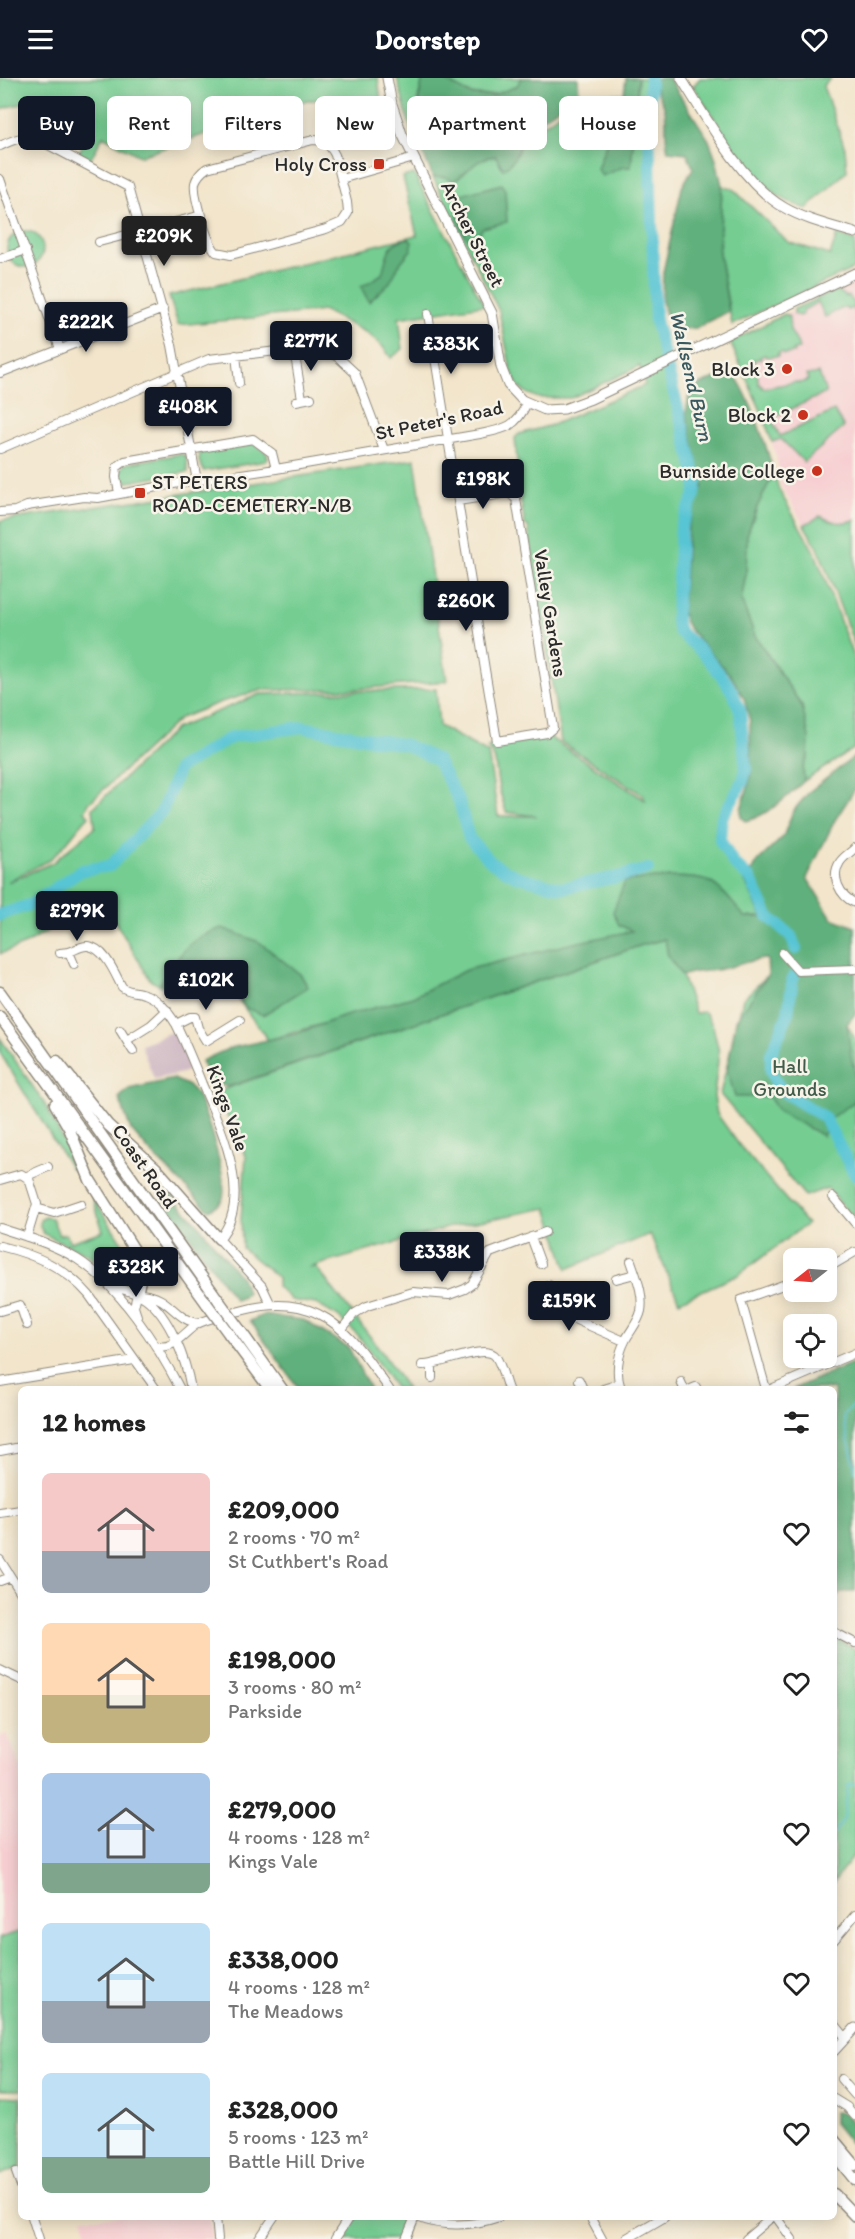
<!DOCTYPE html>
<html lang="en">
<head>
<meta charset="utf-8">
<style>
  :root { --surface:#fff; --page:#f6f6f6; --text:#222; --muted:#767676; --accent:#111827 }
  body { margin:0; font-family:Itim,sans-serif; background:var(--page); color:var(--text); height:100vh; display:flex; flex-direction:column; font-size:22px; white-space:nowrap }
  * { box-sizing:border-box; margin:0 }
  p { font-size:20px; color:var(--muted) }
  .icon { flex:none; width:33px; height:33px; fill:none; stroke:currentColor; stroke-width:2; stroke-linecap:round; stroke-linejoin:round }
  .map { position:relative; flex:1; overflow:hidden }
  .drawer { position:absolute; left:18px; top:1308px; width:819px; height:834px; display:flex; flex-direction:column; background:var(--surface); border-radius:9px; box-shadow:0 3px 15px #0003 }
  .drawer>* { flex:none }
  .top-card { position:absolute; left:18px; top:18px; width:819px; height:54px; display:flex; gap:12px }
  .needle { width:39px; rotate:253deg }
  .fabs { position:absolute; left:783px; top:1170px; display:grid; gap:12px }
  .fabs a { display:grid; place-items:center; width:54px; height:54px; border-radius:9px; background:var(--surface); box-shadow:0 3px 15px #0003; font-size:30px }
  .price { position:absolute; translate:-50% -51px; padding:0 14px; border-radius:6px; background:var(--accent); color:#fff; font-size:20px; line-height:39px; filter:drop-shadow(0 2px 3px #0008) }
  .price::after { content:''; position:absolute; left:50%; top:36px; width:18px; height:14px; margin-left:-9px; background:inherit; clip-path:polygon(0 0,100% 0,50% 100%) }
  .price.active { background:#222; color:#fff }
  ul { padding:0; list-style:none }
  li { display:flex; align-items:center; gap:18px; height:150px; padding:0 24px }
  li span { display:grid; place-items:center; flex:none; width:168px; height:120px; border-radius:9px; color:#555 }
  li>.icon { margin-inline-start:auto }
  span .icon { width:72px; height:72px; fill:#fffc; stroke-width:1 }
  li b { font-size:26px }
  h2 { display:flex; justify-content:space-between; align-items:center; height:72px; padding:0 24px; font-size:26px }
  .chip { padding:0 21px; border-radius:9px; background:var(--surface); box-shadow:0 3px 15px #0003; font-size:21px; line-height:54px }
  .chip.active { background:var(--accent); color:#fff }
  header { display:flex; justify-content:space-between; align-items:center; height:78px; padding:0 24px; background:var(--accent); color:#fff; font-size:27px; font-weight:700 }
  .map>svg:first-child { display:block }
  .built { fill:#f7cfd2 }
  .industrial { fill:#d2bdc6 }
  .green { fill:#74cd92; stroke:#507c5e; stroke-width:1.5 }
  .forest { fill:#5fb07c; stroke:#456e54; stroke-width:1.5 }
  .lines { fill:none; stroke-linecap:round; stroke-linejoin:round }
  .stream { stroke:#59c5d4; stroke-width:2 }
  .river { stroke:#59c5d4; stroke-width:12 }
  .minor-casing { stroke:#8e887b; stroke-width:10 }
  .major-casing { stroke:#8e887b; stroke-width:11 }
  .highway-casing { stroke:#8e887b; stroke-width:13 }
  .minor { stroke:#fff; stroke-width:8 }
  .major { stroke:#fff; stroke-width:9 }
  .highway { stroke:#fff; stroke-width:10 }
  .highway-bridge-casing { stroke:#8e887b; stroke-width:13; stroke-linecap:butt }
  .highway-bridge { stroke:#fff; stroke-width:10 }
  .poi-dot { fill:#c8321e; stroke:#f7f3e8; stroke-width:2 }
  .labels { text-anchor:middle; dominant-baseline:central; stroke-width:5; stroke-linejoin:round; paint-order:stroke }
  .poi-label { font-size:20px; fill:#2b2b2b; stroke:#f7f3e8; text-anchor:end }
  .street-label { font-size:20px; fill:#2b2b2b; stroke:#f7f3e8 }
  .park-label { font-size:20px; fill:#415c4a; stroke:#f7f3e8 }
  .water-label { font-size:21px; font-style:italic; fill:#39595e; stroke:#f7f3e8 }
</style>
</head>
<body>
<header><svg class="icon" aria-label="menu" viewBox="0 0 24 24"><path d="M4 6h16M4 12h16M4 18h16"/></svg>Doorstep<svg class="icon" aria-label="heart" viewBox="0 0 24 24"><path d="M12 20l-8-8c-3-5 5-10 8-4 3-6 11-1 8 4z"/></svg></header>
<div class="map">
<svg width="855" height="2161" viewBox="0 0 855 2161">
  <rect width="100%" height="100%" fill="#f7f3e8"/>
  <filter id="ink" filterUnits="userSpaceOnUse"><feTurbulence type="fractalNoise" baseFrequency=".0167" numOctaves="2"/><feDisplacementMap in="SourceGraphic" scale="12" xChannelSelector="R" yChannelSelector="G"/><feConvolveMatrix kernelMatrix="1 2 1 2 8 2 1 2 1" color-interpolation-filters="sRGB"/></filter>
  <filter id="wash" filterUnits="userSpaceOnUse"><feTurbulence type="fractalNoise" baseFrequency=".008" numOctaves="4" result="noise"/><feDisplacementMap in="SourceGraphic" scale="24" xChannelSelector="R" yChannelSelector="G"/><feGaussianBlur stdDeviation="1.35" result="paint"/><feColorMatrix in="noise" values="0 0 0 0 0 0 0 0 0 0 0 0 0 0 0 0 0 1.4 0 .05"/><feComposite in="paint" operator="in"/></filter>
  <g filter="url(#wash)">
    <rect width="100%" height="100%" fill="#f2e5cb"/>
    <path class="built" d="M855 203V568L818 470 781 408 776 378 762 335 730 264Z
      M7 1655 21 1690V2012H0V1658Z
      M82 2139H210L212 2161H89Z"/>
    <path class="industrial" d="M176 952 192 991 182 995 154 1001 141 967Z"/>
    <path class="green" d="M0 0H378L381 24 307 22 140 78 103 58 90 82 78 76 91 51C58 34 37 16 0 32Z
      M397 0H423C421 11 416 22 417 34 417 44 420 52 418 63L413 60Z
      M441 0H521L517 8C486 24 469 19 441 0Z
      M638 0H649L647 52 653 241 694 405 693 413 679 447 673 539C676 562 689 562 702 577 715 593 730 611 736 631 740 642 745 688 741 698 733 720 712 735 716 761 719 777 735 789 744 802 752 813 757 827 763 839H745C735 829 725 814 713 806 696 794 645 801 626 803L634 853 466 892 413 919 268 962 226 905 202 895 172 913 151 903 101 820 26 866 0 876V443L415 381 447 603 356 611 262 612 221 624 180 640 89 725 85 733 89 738C75 752 66 769 50 781 37 790 20 795 8 804L52 785 95 749 93 730 175 651 260 616 436 611 439 648 488 675 498 738H537L506 734C503 724 500 715 498 705 495 691 498 680 487 669L551 658 552 661 645 722 643 717 561 664 528 448 525 447 520 419 515 360 519 356 552 347 645 307 640 288 571 320H538L527 315 518 308 511 292 499 233 433 99 461 98C471 87 480 79 496 78L503 91 522 59 518 54 546 45 572 26 591 17 624 16 597 91 602 97 623 89H631Z
      M700 0H831L823 8 845 70 847 93 807 131C796 127 784 123 774 115 745 95 714 38 693 8Z
      M414 96 484 227 399 240 403 271 391 280 383 269 365 254 324 233 178 247 169 218 417 157 403 99Z
      M722 108 733 111 788 164 830 177 837 157 855 163V190L732 247 719 175Z
      M7 171a18 18 0 1 1 36 0a18 18 0 1 1-36 0Z
      M837 212 846 219 849 218 855 226V235L853 230 847 232 845 229 825 239 818 224 802 233 803 236 799 238 794 236V231Z
      M785 236 789 239 790 252 798 266 799 271 794 272V275L783 276 782 274 778 275V278L766 279 765 277 760 279 761 281H755L759 307H762L763 310 796 304 801 305 808 302 807 297 819 295 826 315 771 340 780 358 834 333 844 349 804 384 781 361 772 364 762 335 730 264Z
      M253 365 266 374 268 379 266 383 204 393 199 383 200 375 204 372Z
      M180 376 186 378 188 394 128 404C122 401 120 399 120 393L125 386Z
      M774 395 779 412 816 477 855 584V670L804 703 803 690 808 679 802 628 755 558 741 522 746 496 747 457 757 429Z
      M820 438C833 444 841 447 855 442V568L818 470 804 447Z
      M666 861 668 878 682 898 695 935 705 934 713 948 719 974 714 1018 717 1036 740 1068 807 1146 738 1197 679 1223 650 1156 567 1191 547 1130 450 1149 308 1190 316 1189 379 1270 407 1311H396L358 1257 337 1238 316 1226 291 1222 277 1208V1199L242 1170 241 1140 246 1078 216 1014 642 867Z
      M768 897 855 936 847 946 855 961V1139L844 1130 828 1110 805 1118 720 1016 743 921Z
      M0 960 46 1028 77 1090 71 1091 0 975Z
      M92 1118 133 1182 136 1194 133 1203 128 1207 120 1205 87 1176 44 1156 40 1148V1142L45 1139 52 1140 59 1157 66 1156 70 1164 103 1153Z
      M834 1559 855 1571V1775L834 1804Z
      M21 1853V2012H0V1860Z
      M0 2018 21 2019V2089L0 2097Z
      M354 2139H404L409 2145 402 2161H340Z"/>
    <path class="forest" d="M423 0H441L471 17 492 18 517 8 521 0H578L579 15C565 24 550 37 536 44 506 57 453 54 420 50 416 31 419 18 423 0Z
      M626 0H638L631 89H623L602 98 597 91 624 16Z
      M654 0H669L709 62 716 81 722 107 719 175 729 233 697 250 682 251 666 236 662 223 663 194 682 109 693 90 687 75 668 73C664 57 667 47 665 33 663 20 655 18 654 0Z
      M518 54 522 59C519 72 515 84 503 91L496 78C476 79 469 94 454 103L446 99H433L418 63C451 56 485 60 518 54Z
      M502 106 505 112 507 144 482 150 477 161 470 162C457 149 455 135 461 117Z
      M409 160 412 164 411 172 401 184 390 204 369 224 361 209 382 196C388 176 386 164 409 160Z
      M731 293C748 310 767 370 774 395L757 429 747 457 746 496 741 522 755 558 802 628 809 659 808 679 803 690 804 703C788 719 767 738 746 743L741 739V731L751 699 750 643 744 620 731 598 689 551 685 544 682 533 688 448 703 408 686 336 690 311Z
      M855 678V711L835 742 807 800 832 840 855 849V936L847 946 852 985 855 989V1023L832 1039 823 1058 779 1034 769 1019H735L727 991 736 942 768 897 767 881C748 881 733 890 715 892 703 894 693 893 682 898L668 878 665 861 642 867 228 1009 211 1004 201 983 230 970 295 956 348 937 413 919 466 892 569 866 632 853 619 847 613 834 625 803C645 801 696 794 713 806 725 813 735 829 745 839H762L745 803 759 782 783 759 793 733 810 713Z
      M222 850 259 864 301 897 308 909 263 937 246 930 226 905 202 895 179 911 160 905C180 877 187 861 222 850Z
      M174 1001C179 1004 190 1007 194 1013 205 1028 228 1102 223 1120 221 1126 214 1129 209 1132L150 1074 131 1052 119 1020 129 1011Z
      M140 1084 198 1146 241 1200 247 1214 243 1219 235 1222 142 1091Z
      M263 1237 304 1242 349 1270 370 1311H299L250 1243Z
      M855 1284V1514H842L834 1521V1311H793Z
      M834 2034C855 2034 855 2055 855 2071L834 2045Z"/>
    <g class="lines">
      <path class="stream" d="M855 1326 844 1337C843 1350 854 1377 855 1394
        M834 1756 844 1741 848 1708 850 1706 855 1707"/>
      <path class="river" d="M650 0 649 49 655 242 697 403 695 417 681 448 676 542 679 553 703 575 725 602 733 615 740 632 746 691 743 703 722 739 720 762 734 786 750 800 768 838 791 858 796 871
        M0 837 32 826 82 792 110 788 162 733 179 690 232 659 302 649 406 667 437 682 459 723 469 760 492 785 516 798 562 810 618 799 648 791
        M793 899 788 936 771 976V993L775 1003 785 1015 824 1039 855 1097"/>
    </g>
  </g>
  <g filter="url(#ink)">
    <g class="lines">
      <defs>
        <path id="minor" d="M313 62C324 62 330 67 335 77L347 124 348 135 342 144 326 151 231 177 216 174C207 164 193 118 195 105 197 98 201 94 207 90Z
          M0 68C11 63 23 57 35 60L128 109 172 267 197 403
          M0 101 60 271
          M341 101 414 80
          M99 164 202 137
          M0 181 26 172
          M428 236C450 379 473 521 497 663L547 655 553 650 516 421 509 415 458 423
          M294 271 302 321
          M236 277 239 305
          M0 295 163 231
          M296 323 311 320
          M0 371 209 281 294 271H315L329 274 339 280 355 295 384 372
          M119 415 116 399 117 389 125 383 253 361 272 375 276 391
          M0 434 15 433 27 428 84 419 98 420 179 405 276 391 480 356C504 351 516 350 527 325
          M855 770C850 775 844 778 840 784 830 799 840 818 855 825
          M69 874C75 872 82 867 88 868 105 870 115 896 122 909 128 914 134 913 141 915 158 919 167 932 176 946 186 966 194 986 202 1006 220 1048 255 1120 219 1161L262 1208 271 1227
          M60 875 69 874 74 886
          M782 875 798 893 855 891
          M176 946 190 939H195L198 950 206 963 240 942
          M120 952 133 973
          M127 962 151 947 167 932
          M27 1098 48 1089
          M0 1102 21 1096 29 1101 37 1126 27 1159
          M833 1119 855 1145
          M36 1130 54 1135 81 1126
          M0 1150C27 1159 53 1166 77 1181 119 1207 158 1268 180 1311
          M531 1159 541 1186
          M0 1168C36 1177 65 1189 89 1217L156 1311
          M826 1191 855 1174
          M616 1201 635 1196
          M110 1206C121 1212 135 1214 145 1220 170 1238 186 1282 191 1311
          M549 1207 558 1230 565 1237 624 1263
          M137 1216 134 1229 137 1238
          M141 1216C171 1218 175 1243 199 1245
          M0 1233 20 1227 27 1247
          M342 1251 354 1236 367 1228 413 1214 449 1217 465 1211 472 1206 490 1175 545 1154
          M154 1266C171 1276 184 1254 197 1246 208 1240 224 1238 236 1234 318 1210 347 1251 389 1311
          M422 1287C440 1288 486 1264 496 1279 502 1288 504 1301 508 1311
          M432 1300V1287
          M579 1302 583 1311
          M0 1304 134 1282
          M681 1304 684 1311
          M603 1311 619 1306
          M621 1311C615 1295 618 1276 626 1261 631 1252 639 1243 641 1233 644 1216 636 1198 631 1183
          M691 1311 696 1309
          M766 1311 741 1222 794 1203
          M771 1311 855 1275
          M0 1373 21 1369
          M0 1435 21 1432
          M0 1482 21 1515
          M0 1503 11 1499
          M834 1554 855 1565
          M0 1592 21 1602
          M834 1862 855 1837
          M834 1945 846 1960
          M841 2001 855 2017
          M834 2021 847 2029 855 2038
          M16 2094 21 2108
          M32 2139 39 2161
          M216 2139 218 2161
          M417 2139C443 2150 473 2148 499 2139
          M590 2139 602 2161
          M776 2139 792 2161
          M259 2161 274 2139
          M335 2161 349 2139
          M406 2161 415 2139
          M746 2161 772 2139"/>
        <path id="major" d="M387 0 392 26 402 56 492 235 501 289 508 307 522 322 545 332 564 331 591 321 855 195
          M681 0C706 40 743 107 785 130 806 142 832 148 855 155
          M834 1973 855 1950
          M626 2161 664 2139"/>
        <path id="highway" d="M0 914 219 1223
          M0 939 207 1226
          M57 983 108 1047 156 1090 219 1161
          M55 1026 69 1050 90 1102 138 1178 142 1193 137 1216
          M240 1252 282 1311
          M229 1256 270 1311
          M834 2062 855 2087
          M834 2076 855 2102
          M834 2116 855 2138"/>
      </defs>
      <use href="#minor" class="minor-casing"/>
      <use href="#major" class="major-casing"/>
      <use href="#highway" class="highway-casing"/>
      <use href="#minor" class="minor"/>
      <use href="#major" class="major"/>
      <use href="#highway" class="highway"/>
      <defs>
        <path id="highway-bridge" d="M219 1223 240 1252
          M207 1226 229 1256"/>
      </defs>
      <use href="#highway-bridge" class="highway-bridge-casing"/>
      <use href="#highway-bridge" class="highway-bridge"/>
    </g>
  </g>
  <g class="poi-dot">
    <rect x="373" y="80" width="12" height="12" rx="3"/>
    <circle cx="787" cy="291" r="6"/>
    <circle cx="803" cy="337" r="6"/>
    <circle cx="817" cy="393" r="6"/>
    <rect x="134" y="409" width="12" height="12" rx="3"/>
  </g>
  <g class="labels">
    <g class="poi-label">
      <text x="367" y="86">Holy Cross</text>
      <text x="775" y="291">Block 3</text>
      <text x="791" y="337">Block 2</text>
      <text x="805" y="393">Burnside College</text>
      <text x="152" y="404" text-anchor="start">ST PETERS<tspan x="152" dy="23">ROAD-CEMETERY-N/B</tspan></text>
    </g>
    <g class="street-label">
      <text transform="translate(473 156) rotate(63)">Archer Street</text>
      <text transform="translate(439 342) rotate(-12)">St Peter's Road</text>
      <text transform="translate(551 535) rotate(81)">Valley Gardens</text>
      <text transform="translate(228 1030) rotate(70)">Kings Vale</text>
      <text transform="translate(145 1088) rotate(55)">Coast Road</text>
    </g>
    <g class="park-label">
      <text x="790" y="988">Hall<tspan x="790" dy="23">Grounds</tspan></text>
    </g>
    <g class="water-label">
      <text transform="translate(692 298) rotate(77)">Wallsend Burn</text>
    </g>
  </g>
</svg>
<div class="fabs">
<a><svg class="needle" viewBox="-14 -14 28 28"><path d="M0-13l5 13h-10z" fill="#e53935"/><path d="M0 13l5-13h-10z" fill="#767676"/></svg></a>
<a><svg class="icon" aria-label="locate" viewBox="0 0 24 24"><circle cx="12" cy="12" r="6"/><path d="M12 2v4M12 18v4M2 12h4M18 12h4"/></svg></a>
</div>
<b class="price active" style="left:164px;top:189px">£209K</b>
<b class="price" style="left:86px;top:275px">£222K</b>
<b class="price" style="left:311px;top:294px">£277K</b>
<b class="price" style="left:451px;top:297px">£383K</b>
<b class="price" style="left:188px;top:360px">£408K</b>
<b class="price" style="left:483px;top:432px">£198K</b>
<b class="price" style="left:466px;top:554px">£260K</b>
<b class="price" style="left:77px;top:864px">£279K</b>
<b class="price" style="left:206px;top:933px">£102K</b>
<b class="price" style="left:442px;top:1205px">£338K</b>
<b class="price" style="left:136px;top:1220px">£328K</b>
<b class="price" style="left:569px;top:1254px">£159K</b>
<div class="top-card">
<a class="chip active">Buy</a>
<a class="chip">Rent</a>
<a class="chip">Filters</a>
<a class="chip">New</a>
<a class="chip">Apartment</a>
<a class="chip">House</a>
</div>
<section class="drawer">
<h2>12 homes<svg class="icon" aria-label="filters" viewBox="0 0 24 24"><path d="M4 7h16M4 17h16"/><circle cx="9" cy="7" r="2"/><circle cx="15" cy="17" r="2"/></svg></h2>
<ul>
<li><span style="background:linear-gradient(#f6c9c9 65%,#9aa5b1 0)"><svg class="icon" aria-label="home" viewBox="0 0 24 24"><path d="M3 11l9-7 9 7M6 9v11h12V9"/></svg></span><div><b>£209,000</b><p>2 rooms · 70 m²</p><p>St Cuthbert's Road</p></div><svg class="icon" aria-label="heart" viewBox="0 0 24 24"><path d="M12 20l-8-8c-3-5 5-10 8-4 3-6 11-1 8 4z"/></svg></li>
<li><span style="background:linear-gradient(#ffd9b3 60%,#c2b280 0)"><svg class="icon" aria-label="home" viewBox="0 0 24 24"><path d="M3 11l9-7 9 7M6 9v11h12V9"/></svg></span><div><b>£198,000</b><p>3 rooms · 80 m²</p><p>Parkside</p></div><svg class="icon" aria-label="heart" viewBox="0 0 24 24"><path d="M12 20l-8-8c-3-5 5-10 8-4 3-6 11-1 8 4z"/></svg></li>
<li><span style="background:linear-gradient(#a9c7e8 75%,#7fa58c 0)"><svg class="icon" aria-label="home" viewBox="0 0 24 24"><path d="M3 11l9-7 9 7M6 9v11h12V9"/></svg></span><div><b>£279,000</b><p>4 rooms · 128 m²</p><p>Kings Vale</p></div><svg class="icon" aria-label="heart" viewBox="0 0 24 24"><path d="M12 20l-8-8c-3-5 5-10 8-4 3-6 11-1 8 4z"/></svg></li>
<li><span style="background:linear-gradient(#bfe0f5 65%,#9aa5b1 0)"><svg class="icon" aria-label="home" viewBox="0 0 24 24"><path d="M3 11l9-7 9 7M6 9v11h12V9"/></svg></span><div><b>£338,000</b><p>4 rooms · 128 m²</p><p>The Meadows</p></div><svg class="icon" aria-label="heart" viewBox="0 0 24 24"><path d="M12 20l-8-8c-3-5 5-10 8-4 3-6 11-1 8 4z"/></svg></li>
<li><span style="background:linear-gradient(#bfe0f5 70%,#7fa58c 0)"><svg class="icon" aria-label="home" viewBox="0 0 24 24"><path d="M3 11l9-7 9 7M6 9v11h12V9"/></svg></span><div><b>£328,000</b><p>5 rooms · 123 m²</p><p>Battle Hill Drive</p></div><svg class="icon" aria-label="heart" viewBox="0 0 24 24"><path d="M12 20l-8-8c-3-5 5-10 8-4 3-6 11-1 8 4z"/></svg></li>
</ul>
</section>
</div>
</body>
</html>
